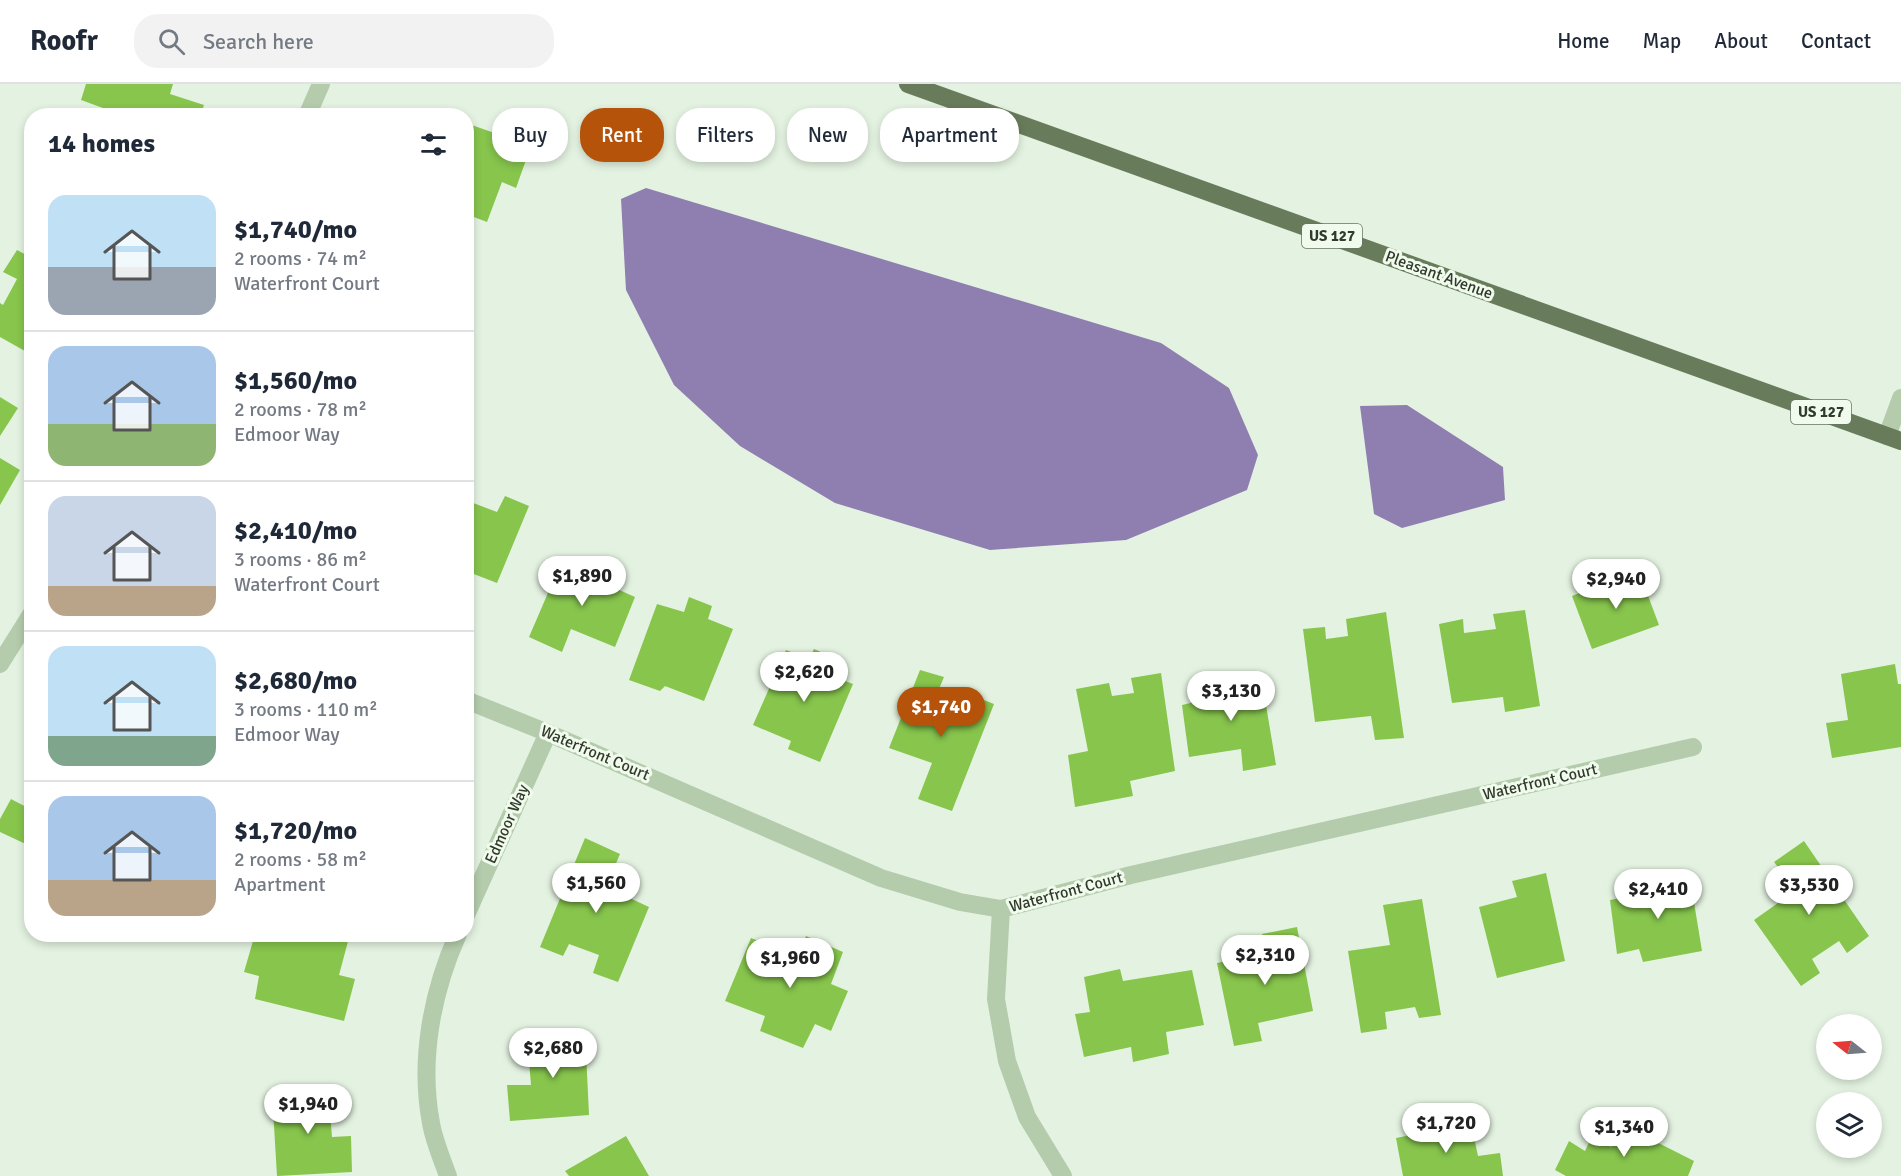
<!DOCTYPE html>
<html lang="en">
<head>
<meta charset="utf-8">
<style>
  :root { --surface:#fff; --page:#f2f2f3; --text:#1f2937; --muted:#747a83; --line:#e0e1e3; --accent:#b45309 }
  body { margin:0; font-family:Signika,sans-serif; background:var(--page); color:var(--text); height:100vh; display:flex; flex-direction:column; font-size:22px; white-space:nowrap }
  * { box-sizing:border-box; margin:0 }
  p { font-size:20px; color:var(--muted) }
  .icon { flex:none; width:33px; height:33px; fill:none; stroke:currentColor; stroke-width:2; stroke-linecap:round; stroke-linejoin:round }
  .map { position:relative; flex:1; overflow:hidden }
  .side { position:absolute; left:24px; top:24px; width:450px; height:834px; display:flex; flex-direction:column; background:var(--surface); border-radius:24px; box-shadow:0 3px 9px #0003 }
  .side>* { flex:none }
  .guide { position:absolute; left:492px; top:24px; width:570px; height:54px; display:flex; gap:12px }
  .needle { width:39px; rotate:287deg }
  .controls { position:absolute; left:1816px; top:930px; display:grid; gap:12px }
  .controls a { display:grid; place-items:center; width:66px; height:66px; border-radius:50%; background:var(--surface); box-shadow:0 3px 9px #0003; font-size:30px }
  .price { position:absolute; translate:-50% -51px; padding:0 14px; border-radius:21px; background:#fff; color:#222; font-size:20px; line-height:39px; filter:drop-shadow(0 2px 3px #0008) }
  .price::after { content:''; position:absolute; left:50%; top:36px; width:18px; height:14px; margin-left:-9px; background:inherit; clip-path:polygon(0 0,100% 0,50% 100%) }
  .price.on { background:var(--accent); color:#fff }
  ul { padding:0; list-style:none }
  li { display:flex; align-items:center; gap:18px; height:150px; padding:0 24px }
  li+li { border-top:2px solid var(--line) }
  li span { display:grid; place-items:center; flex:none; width:168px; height:120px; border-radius:18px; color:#555 }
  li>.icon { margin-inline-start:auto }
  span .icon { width:72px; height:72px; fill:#fffc; stroke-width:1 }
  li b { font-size:26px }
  h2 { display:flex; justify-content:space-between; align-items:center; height:72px; padding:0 24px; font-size:26px }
  .pill { padding:0 21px; border-radius:24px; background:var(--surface); box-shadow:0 3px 9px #0003; font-size:21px; line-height:54px }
  .pill.on { background:var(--accent); color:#fff }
  header { display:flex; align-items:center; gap:36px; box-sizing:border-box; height:84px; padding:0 30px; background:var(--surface); border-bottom:2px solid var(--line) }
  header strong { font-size:28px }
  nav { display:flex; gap:33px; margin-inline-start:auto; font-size:21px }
  .search { width:420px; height:54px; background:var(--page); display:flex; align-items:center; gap:15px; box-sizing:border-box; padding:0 21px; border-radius:24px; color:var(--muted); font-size:22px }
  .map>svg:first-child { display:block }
  .water { fill:#8f7fb0 }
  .building { fill:#87c54d }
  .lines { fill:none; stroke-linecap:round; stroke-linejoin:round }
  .minor { stroke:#b4ccac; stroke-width:18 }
  .major { stroke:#687c5c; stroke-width:18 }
  .labels { text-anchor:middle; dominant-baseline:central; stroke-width:6; stroke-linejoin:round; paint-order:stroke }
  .shield { fill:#f0faed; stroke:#6a7465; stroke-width:1.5 }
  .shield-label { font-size:15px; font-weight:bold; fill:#313a2b }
  .street-label { font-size:16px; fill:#313a2b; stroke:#f0faed }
</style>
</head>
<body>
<header>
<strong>Roofr</strong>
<div class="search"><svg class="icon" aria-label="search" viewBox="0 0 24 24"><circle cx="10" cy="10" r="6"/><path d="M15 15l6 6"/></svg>Search here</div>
<nav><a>Home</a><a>Map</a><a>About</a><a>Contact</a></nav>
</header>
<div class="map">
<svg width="1901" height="1092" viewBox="0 0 1901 1092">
  <rect width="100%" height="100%" fill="#e4f3e1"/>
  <path class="water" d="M646 104 1161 259 1229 304 1258 371 1247 406 1126 456 990 466 835 419 740 362 674 301 626 206 621 115Z
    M1407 321 1503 383 1505 416 1402 444 1374 430 1360 322Z"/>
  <path class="building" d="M86 0H173L170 10 204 21 200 32H125L81 16Z
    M466 39 531 62 516 104 502 98 487 138 466 130Z
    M17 166 32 174V271L0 253V219L3 221 17 195 3 188Z
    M0 313 18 324 0 352Z
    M0 374 20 386 0 421Z
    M466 399 472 402 468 417 497 428 505 412 529 422 497 499 466 487Z
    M563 474 622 497 617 505 635 513 615 563 571 545 562 568 529 553Z
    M1638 485 1659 541 1592 565 1572 512Z
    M689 513 712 522 708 535 733 545 704 617 665 602 660 607 629 596 657 520 684 528Z
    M1525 526 1540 622 1505 628 1503 613 1452 619 1439 540 1463 535 1464 549 1496 545 1493 530Z
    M1386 528 1404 654 1375 656 1371 632 1315 638 1303 545 1325 543 1326 555 1348 552 1346 535Z
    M814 565 837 575 832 592 853 600 820 678 788 665 791 657 753 641 786 566 809 575Z
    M1895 580 1898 600H1901V663L1832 674 1826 639 1848 636 1841 590Z
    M920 586 944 593 936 612 967 624 974 612 994 620 952 727 918 715 932 679 889 664Z
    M1161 589 1175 687 1130 697 1133 712 1075 723 1068 671 1088 667 1076 605 1109 599 1112 612 1134 609 1131 594Z
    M1261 591 1276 681 1243 687 1241 665 1189 673 1182 621 1199 617 1197 602Z
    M11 715 32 726V763L0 748V735Z
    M585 754 620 770 606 803 649 823 618 898 593 889 599 871 569 860 563 872 540 863Z
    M1804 757 1869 852 1847 869 1839 857 1812 875 1820 889 1801 902 1754 836 1796 806 1774 778Z
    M1689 788 1702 867 1643 878 1639 865 1617 870 1610 816 1657 807 1654 794Z
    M1546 789 1565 877 1497 894 1479 823 1517 813 1512 797Z
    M1422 815 1441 931 1419 934 1415 923 1385 928 1387 945 1361 949 1348 867 1390 861 1383 821Z
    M1297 843 1313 927 1258 939 1262 957 1234 962 1217 879 1265 870 1262 850Z
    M255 850H350L339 891 355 895 344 937 255 915 259 892 244 888Z
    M806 852 843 868 831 900 848 907 831 947 815 940 803 964 760 947 765 932 725 917 751 854 797 873Z
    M1120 885 1123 897 1192 886 1204 941 1166 948 1169 970 1133 978 1131 963 1084 973 1075 930 1090 928 1084 893Z
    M585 947 589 1031 510 1037 507 1001H531L527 953Z
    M328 1005 332 1053 351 1052 352 1088 277 1092 272 1009Z
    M1471 1039 1478 1072 1500 1069 1503 1092H1403L1396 1054Z
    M1623 1041 1694 1077 1688 1092H1566L1555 1086 1569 1057 1585 1067 1592 1052 1611 1063Z
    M626 1052 649 1092H569L565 1087Z"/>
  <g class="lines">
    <path class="minor" d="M307 32 321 0
      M1887 352 1901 314
      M0 580 32 529
      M466 616 548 649 881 794 960 818 1001 825 1131 791 1693 663
      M1001 825 996 915 1007 977 1027 1033 1063 1092
      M466 831 548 649
      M448 1092C442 1075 434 1057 431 1039 419 976 432 908 458 850"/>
    <path class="major" d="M908 0 1901 357"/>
  </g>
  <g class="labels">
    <g class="shield">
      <rect x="1302" y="140" width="60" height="24" rx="4.5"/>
      <rect x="1791" y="316" width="60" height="24" rx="4.5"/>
    </g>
    <g class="shield-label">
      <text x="1332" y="152">US 127</text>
      <text x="1821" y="328">US 127</text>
    </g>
    <g class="street-label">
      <text transform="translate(1439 191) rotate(20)">Pleasant Avenue</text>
      <text transform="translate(595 669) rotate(23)">Waterfront Court</text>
      <text transform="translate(1540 698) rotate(-13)">Waterfront Court</text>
      <text transform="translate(507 740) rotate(-66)">Edmoor Way</text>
      <text transform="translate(1066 808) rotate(-15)">Waterfront Court</text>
    </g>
  </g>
</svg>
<div class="controls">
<a><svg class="needle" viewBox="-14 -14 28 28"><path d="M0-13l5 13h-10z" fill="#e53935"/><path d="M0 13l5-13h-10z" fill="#747a83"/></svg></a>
<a><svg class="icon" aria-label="layers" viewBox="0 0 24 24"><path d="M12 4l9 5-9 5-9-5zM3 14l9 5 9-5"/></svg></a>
</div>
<b class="price" style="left:582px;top:523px">$1,890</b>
<b class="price" style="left:1616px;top:526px">$2,940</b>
<b class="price" style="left:804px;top:619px">$2,620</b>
<b class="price" style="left:1231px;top:638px">$3,130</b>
<b class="price on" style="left:941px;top:654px">$1,740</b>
<b class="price" style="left:596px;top:830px">$1,560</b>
<b class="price" style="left:1809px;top:832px">$3,530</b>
<b class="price" style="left:1658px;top:836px">$2,410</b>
<b class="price" style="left:1265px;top:902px">$2,310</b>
<b class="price" style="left:790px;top:905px">$1,960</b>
<b class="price" style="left:553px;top:995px">$2,680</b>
<b class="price" style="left:308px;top:1051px">$1,940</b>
<b class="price" style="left:1446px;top:1070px">$1,720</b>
<b class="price" style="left:1624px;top:1074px">$1,340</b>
<div class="guide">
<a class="pill">Buy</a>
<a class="pill on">Rent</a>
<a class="pill">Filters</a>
<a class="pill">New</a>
<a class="pill">Apartment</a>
</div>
<section class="side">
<h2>14 homes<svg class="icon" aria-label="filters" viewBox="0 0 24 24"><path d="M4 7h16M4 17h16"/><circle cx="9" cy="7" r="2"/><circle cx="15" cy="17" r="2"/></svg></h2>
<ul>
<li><span style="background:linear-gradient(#bfe0f5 60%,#9aa5b1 0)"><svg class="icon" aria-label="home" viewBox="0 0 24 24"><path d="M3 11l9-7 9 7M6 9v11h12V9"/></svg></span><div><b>$1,740/mo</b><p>2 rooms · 74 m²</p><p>Waterfront Court</p></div></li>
<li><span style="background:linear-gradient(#a9c7e8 65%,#8fb573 0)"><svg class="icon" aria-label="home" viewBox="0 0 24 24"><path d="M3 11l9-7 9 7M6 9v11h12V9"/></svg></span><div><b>$1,560/mo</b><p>2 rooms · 78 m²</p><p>Edmoor Way</p></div></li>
<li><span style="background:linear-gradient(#c9d6e8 75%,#b9a48a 0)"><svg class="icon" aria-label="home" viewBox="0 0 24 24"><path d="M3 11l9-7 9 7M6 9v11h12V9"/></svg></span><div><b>$2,410/mo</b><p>3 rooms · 86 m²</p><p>Waterfront Court</p></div></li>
<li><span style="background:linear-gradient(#bfe0f5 75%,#7fa58c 0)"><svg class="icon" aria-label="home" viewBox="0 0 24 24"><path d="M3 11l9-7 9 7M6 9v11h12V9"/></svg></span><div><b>$2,680/mo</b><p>3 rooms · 110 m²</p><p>Edmoor Way</p></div></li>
<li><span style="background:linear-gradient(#a9c7e8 70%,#b9a48a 0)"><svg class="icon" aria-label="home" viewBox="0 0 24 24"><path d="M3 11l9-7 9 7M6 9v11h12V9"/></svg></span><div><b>$1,720/mo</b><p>2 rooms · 58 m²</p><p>Apartment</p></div></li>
</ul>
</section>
</div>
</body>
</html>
